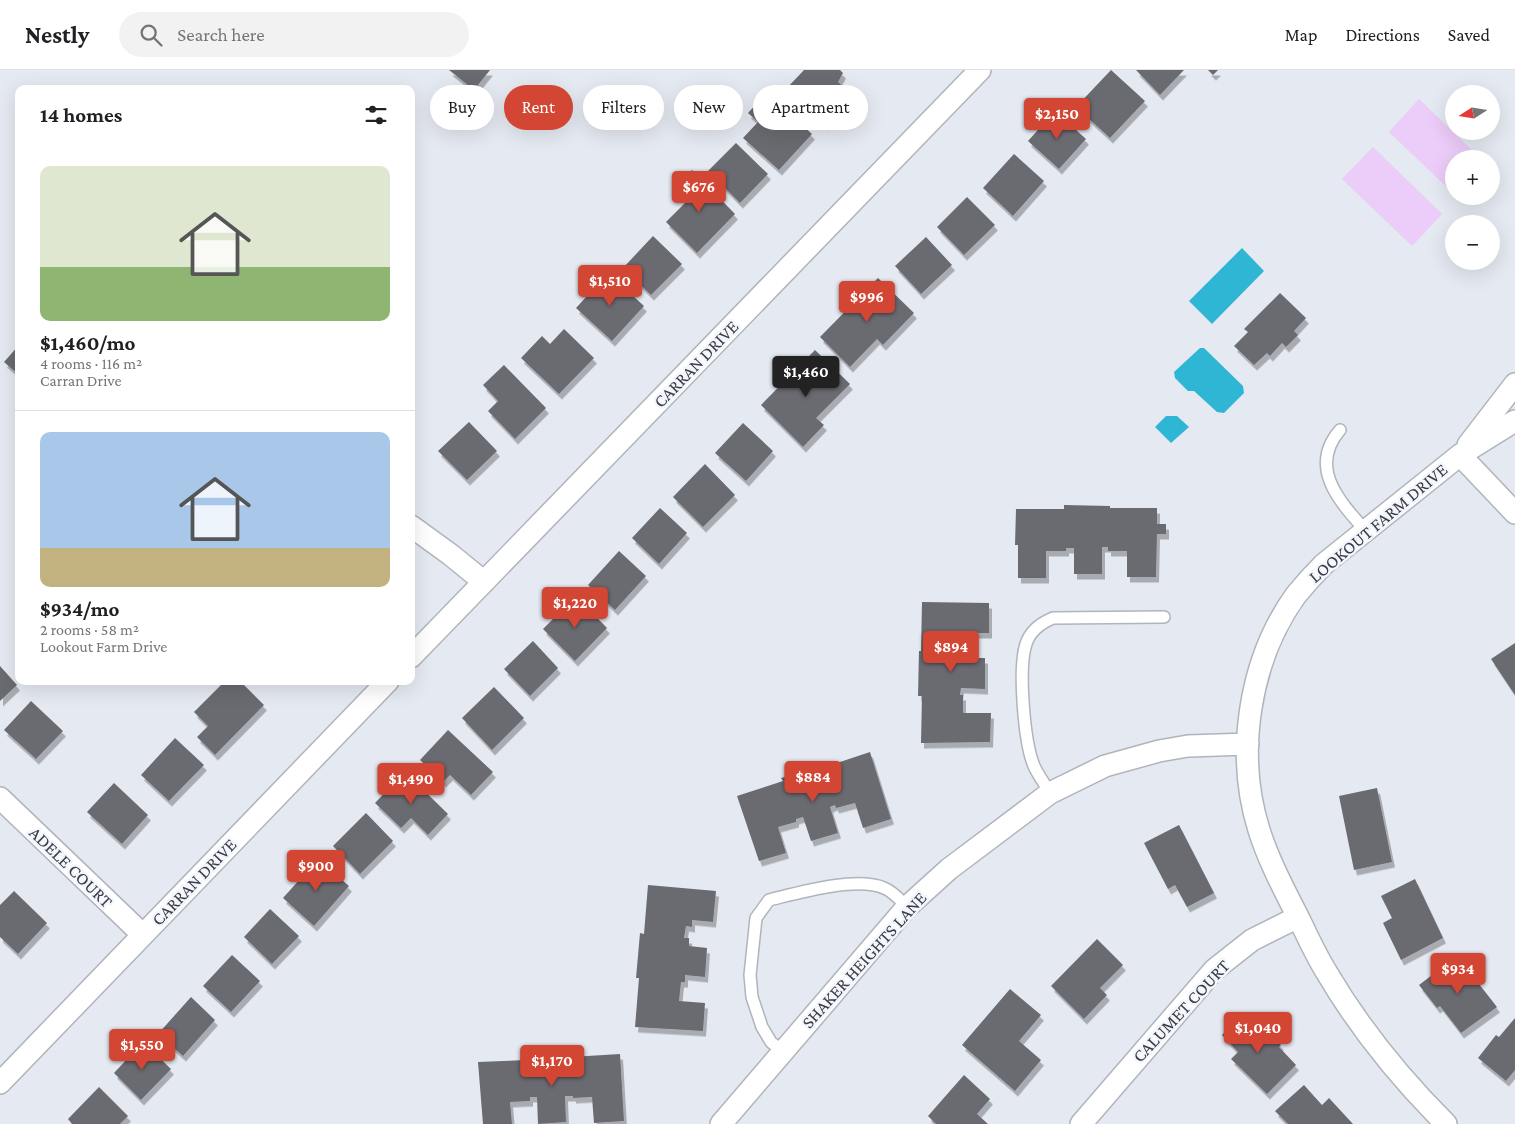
<!DOCTYPE html>
<html lang="en">
<head>
<meta charset="utf-8">
<style>
  :root { --surface:#fff; --page:#f2f2f2; --text:#202124; --muted:#757577; --line:#e0e0e0; --accent:#d34634 }
  body { margin:0; font-family:"Crimson Pro",serif; background:var(--page); color:var(--text); height:100vh; display:flex; flex-direction:column; font-size:19px; white-space:nowrap }
  * { box-sizing:border-box; margin:0 }
  p { font-size:16px; color:var(--muted) }
  .icon { flex:none; width:28px; height:28px; fill:none; stroke:currentColor; stroke-width:2; stroke-linecap:round; stroke-linejoin:round }
  .map { position:relative; flex:1; overflow:hidden }
  .drawer { position:absolute; left:15px; top:15px; width:400px; height:600px; display:flex; flex-direction:column; background:var(--surface); border-radius:10px; box-shadow:0 5px 20px #0002 }
  .drawer>* { flex:none }
  .banner { position:absolute; left:430px; top:15px; width:475px; height:45px; display:flex; gap:10px }
  .needle { width:32px; rotate:258deg }
  .buttons { position:absolute; left:1445px; top:15px; display:grid; gap:10px }
  .buttons a { display:grid; place-items:center; width:55px; height:55px; border-radius:50%; background:var(--surface); box-shadow:0 5px 20px #0002; font-size:25px }
  .price { position:absolute; translate:-50% -42px; padding:0 11px; border-radius:5px; background:var(--accent); color:#fff; font-size:16px; line-height:32px; filter:drop-shadow(0 1px 2px #0008) }
  .price::after { content:''; position:absolute; left:50%; top:30px; width:15px; height:11px; margin-left:-8px; background:inherit; clip-path:polygon(0 0,100% 0,50% 100%) }
  .price.current { background:#222; color:#fff }
  ul { padding:0; list-style:none }
  li { display:grid; align-content:center; gap:10px; height:265px; padding:0 25px }
  li+li { border-top:1px solid var(--line) }
  li span { display:grid; place-items:center; height:155px; border-radius:10px; color:#555 }
  li>.icon { margin-inline-start:auto }
  span .icon { width:90px; height:90px; fill:#fffc; stroke-width:1 }
  li b { font-size:21px }
  h2 { display:flex; justify-content:space-between; align-items:center; height:60px; padding:0 25px; font-size:21px }
  .tag { padding:0 18px; border-radius:22px; background:var(--surface); box-shadow:0 5px 20px #0002; font-size:18px; line-height:45px }
  .tag.current { background:var(--accent); color:#fff }
  header { display:flex; align-items:center; gap:30px; box-sizing:border-box; height:70px; padding:0 25px; background:var(--surface); border-bottom:1px solid var(--line) }
  header strong { font-size:24px }
  nav { display:flex; gap:28px; margin-inline-start:auto; font-size:18px }
  .search { width:350px; height:45px; background:var(--page); display:flex; align-items:center; gap:12px; box-sizing:border-box; padding:0 18px; border-radius:28px; color:var(--muted); font-size:19px }
  .map>svg:first-child { display:block }
  .green { fill:#ecccf8 }
  .water { fill:#30b6d5 }
  .building { fill:#6b6a71; filter:url(#shadow) }
  .lines { fill:none; stroke-linecap:round; stroke-linejoin:round }
  .service-casing { stroke:#b0b4bb; stroke-width:14 }
  .minor-casing { stroke:#b0b4bb; stroke-width:24 }
  .service { stroke:#fff; stroke-width:11 }
  .minor { stroke:#fff; stroke-width:21 }
  .labels { text-anchor:middle; dominant-baseline:central; stroke-width:5; stroke-linejoin:round; paint-order:stroke }
  .street-label { font-size:18px; fill:#3a3c3f; stroke:#f3f6fe }
</style>
</head>
<body>
<header>
<strong>Nestly</strong>
<div class="search"><svg class="icon" aria-label="search" viewBox="0 0 24 24"><circle cx="10" cy="10" r="6"/><path d="M15 15l6 6"/></svg>Search here</div>
<nav><a>Map</a><a>Directions</a><a>Saved</a></nav>
</header>
<div class="map">
<svg width="1515" height="1054" viewBox="0 0 1515 1054">
  <defs>
    <filter id="shadow"><feDropShadow dx="3" dy="5.5" stdDeviation="0" flood-color="#0004"/></filter>
  </defs>
  <rect width="100%" height="100%" fill="#e5e9f1"/>
  <path class="green" d="M1419 29 1481 89H1454V124L1389 62Z
    M1373 77 1442 144 1412 176 1342 109Z"/>
  <path class="water" d="M1242 178 1264 201 1212 254 1189 231Z
    M1200 278H1204L1243 316 1244 323 1224 343 1217 342 1194 321H1188L1175 308 1174 302Z
    M1166 346H1177L1189 357 1171 373 1155 357Z"/>
  <path class="building" d="M449 0H490L474 20Z
    M804 0H840L843 3 838 12 853 25 824 55 786 19Z
    M1111 0 1145 31 1110 68 1076 37Z
    M1136 0H1184L1160 25Z
    M1208 0H1218L1213 5Z
    M766 23 812 64 779 100 743 68 758 52 748 43Z
    M1055 41 1086 69 1059 99 1028 71Z
    M736 73 768 104 740 133 708 101Z
    M1014 84 1044 111 1013 146 983 118Z
    M692 100 735 144 697 183 666 152 687 131 674 118Z
    M967 127 995 155 964 185 937 157Z
    M653 166 682 194 651 225 623 198Z
    M926 167 952 195 921 224 895 196Z
    M608 203 644 236 612 271 576 238Z
    M878 208 914 243 883 275 877 269 850 297 820 267Z
    M1280 223 1306 248 1294 261 1298 265 1286 277 1282 273 1270 286 1267 283 1254 295 1234 276 1248 262 1244 259Z
    M564 259 594 288 559 324 521 288 542 266 550 274Z
    M19 275V305L4 292Z
    M815 280 850 314 816 348 824 355 803 377 761 335Z
    M504 295 546 338 515 369 488 341 498 331 483 315Z
    M469 352 497 381 467 410 438 381Z
    M743 353 773 381 746 411 715 383Z
    M705 394 735 425 703 457 673 427Z
    M1064 435 1110 436V438H1157V454H1166V464H1157L1156 507H1127V481H1108V477H1102V504H1074V478H1066V481H1046V508H1018V475H1015L1016 439H1064Z
    M660 438 687 463 659 494 632 468Z
    M619 481 646 506 615 540 588 515Z
    M576 526 607 558 575 591 543 559Z
    M922 532 989 533V563H963L962 583H960V588H985V619L961 618 960 625H963V643H991L990 672 921 673 922 626H918L919 581H921Z
    M533 571 558 598 530 626 504 599Z
    M1515 573V625L1491 589Z
    M0 596 17 615 0 631Z
    M225 611H240L264 635 215 685 197 667 208 656 194 642Z
    M494 617 524 648 492 680 462 648Z
    M31 631 63 661 36 689 4 660Z
    M448 660 493 702 471 725 450 705 443 712 420 690Z
    M175 668 204 695 169 731 141 705Z
    M870 682 891 749 863 758 855 733 836 738 835 735 830 737 838 763 811 771 803 747 796 749V752L778 757 786 783 759 791 737 726 783 711 781 708 824 695 825 697Z
    M405 702 448 744 428 765 411 748 401 758 375 733Z
    M114 713 148 745 122 774 87 742Z
    M1377 718 1392 792 1354 800 1339 726Z
    M366 743 393 771 360 804 333 776Z
    M1179 755 1214 823 1187 837 1175 815 1168 819 1144 773Z
    M318 789 349 816 314 856 283 828Z
    M1415 809 1443 868 1401 890 1383 853 1392 848 1381 826Z
    M648 815 716 821 713 852 692 850V857L686 856 684 868H689V876L707 878 705 907 685 905V912H681L679 931 705 933 703 961 635 957 639 908H636L640 863 644 864Z
    M14 821 47 853 18 884 0 867V835Z
    M270 839 299 866 272 894 244 867Z
    M1097 869 1123 895 1100 918 1107 925 1084 949 1051 916Z
    M232 885 260 911 231 942 203 916Z
    M1457 886 1497 937 1461 963 1440 936 1437 938 1419 915Z
    M1010 919 1041 945 1019 971 1041 990 1015 1021 962 975Z
    M191 927 215 950 183 986 158 964Z
    M1244 943 1261 960 1264 957 1281 975 1279 977 1296 995 1267 1024 1231 989 1238 982 1222 965Z
    M1515 948V1000L1506 1011 1478 988 1496 965 1499 967Z
    M143 972 171 999 141 1030 114 1003Z
    M571 984V987L620 984 624 1051 594 1053 592 1027 573 1028V1026H565L566 1052 538 1054 537 1027H530V1031L510 1032 512 1054H483L478 992 526 990V987Z
    M964 1005 990 1029 977 1044 988 1054H936L928 1046Z
    M1304 1015 1322 1035 1329 1028 1353 1054H1288L1275 1041Z
    M99 1017 128 1046 120 1054H72L68 1049Z"/>
  <g class="lines">
    <defs>
      <path id="service" d="M1340 360C1308 397 1339 431 1365 460
        M1050 723C1045 714 1038 705 1034 696 1024 672 1018 598 1026 574 1030 561 1041 553 1053 548L1164 547
        M783 982 771 972 762 957 752 927 750 905 756 848 769 830C798 823 856 806 884 818 894 822 900 830 907 837"/>
      <path id="minor" d="M1468 375 1515 314
        M1460 385 1515 443
        M411 456 451 485 484 512
        M411 587 980 0
        M0 728 143 865
        M0 1013 388 611
        M721 1054 907 837 949 799 1050 723 1105 696 1159 681 1188 676 1248 674
        M1081 1054 1214 900 1252 870 1298 847
        M1446 1054C1400 1008 1360 959 1327 903 1317 887 1309 870 1301 853 1286 823 1269 792 1259 760 1235 684 1249 590 1296 525 1305 514 1314 504 1324 494L1460 385 1515 351"/>
    </defs>
    <use href="#service" class="service-casing"/>
    <use href="#minor" class="minor-casing"/>
    <use href="#service" class="service"/>
    <use href="#minor" class="minor"/>
  </g>
  <g class="labels">
    <g class="street-label">
      <text transform="translate(696 294) rotate(-46)">CARRAN DRIVE</text>
      <text transform="translate(1378 453) rotate(-40)">LOOKOUT FARM DRIVE</text>
      <text transform="translate(71 797) rotate(44)">ADELE COURT</text>
      <text transform="translate(194 812) rotate(-46)">CARRAN DRIVE</text>
      <text transform="translate(864 890) rotate(-48)">SHAKER HEIGHTS LANE</text>
      <text transform="translate(1181 941) rotate(-47)">CALUMET COURT</text>
    </g>
  </g>
</svg>
<div class="buttons">
<a><svg class="needle" viewBox="-14 -14 28 28"><path d="M0-13l5 13h-10z" fill="#e53935"/><path d="M0 13l5-13h-10z" fill="#757577"/></svg></a>
<a>+</a>
<a>−</a>
</div>
<b class="price" style="left:1057px;top:70px">$2,150</b>
<b class="price" style="left:699px;top:143px">$676</b>
<b class="price" style="left:610px;top:237px">$1,510</b>
<b class="price" style="left:867px;top:253px">$996</b>
<b class="price current" style="left:806px;top:328px">$1,460</b>
<b class="price" style="left:575px;top:559px">$1,220</b>
<b class="price" style="left:951px;top:603px">$894</b>
<b class="price" style="left:813px;top:733px">$884</b>
<b class="price" style="left:411px;top:735px">$1,490</b>
<b class="price" style="left:316px;top:822px">$900</b>
<b class="price" style="left:1458px;top:925px">$934</b>
<b class="price" style="left:1258px;top:984px">$1,040</b>
<b class="price" style="left:142px;top:1001px">$1,550</b>
<b class="price" style="left:552px;top:1017px">$1,170</b>
<div class="banner">
<a class="tag">Buy</a>
<a class="tag current">Rent</a>
<a class="tag">Filters</a>
<a class="tag">New</a>
<a class="tag">Apartment</a>
</div>
<section class="drawer">
<h2>14 homes<svg class="icon" aria-label="filters" viewBox="0 0 24 24"><path d="M4 7h16M4 17h16"/><circle cx="9" cy="7" r="2"/><circle cx="15" cy="17" r="2"/></svg></h2>
<ul>
<li><span style="background:linear-gradient(#dfe7d0 65%,#8fb573 0)"><svg class="icon" aria-label="home" viewBox="0 0 24 24"><path d="M3 11l9-7 9 7M6 9v11h12V9"/></svg></span><div><b>$1,460/mo</b><p>4 rooms · 116 m²</p><p>Carran Drive</p></div></li>
<li><span style="background:linear-gradient(#a9c7e8 75%,#c2b280 0)"><svg class="icon" aria-label="home" viewBox="0 0 24 24"><path d="M3 11l9-7 9 7M6 9v11h12V9"/></svg></span><div><b>$934/mo</b><p>2 rooms · 58 m²</p><p>Lookout Farm Drive</p></div></li>
</ul>
</section>
</div>
</body>
</html>
